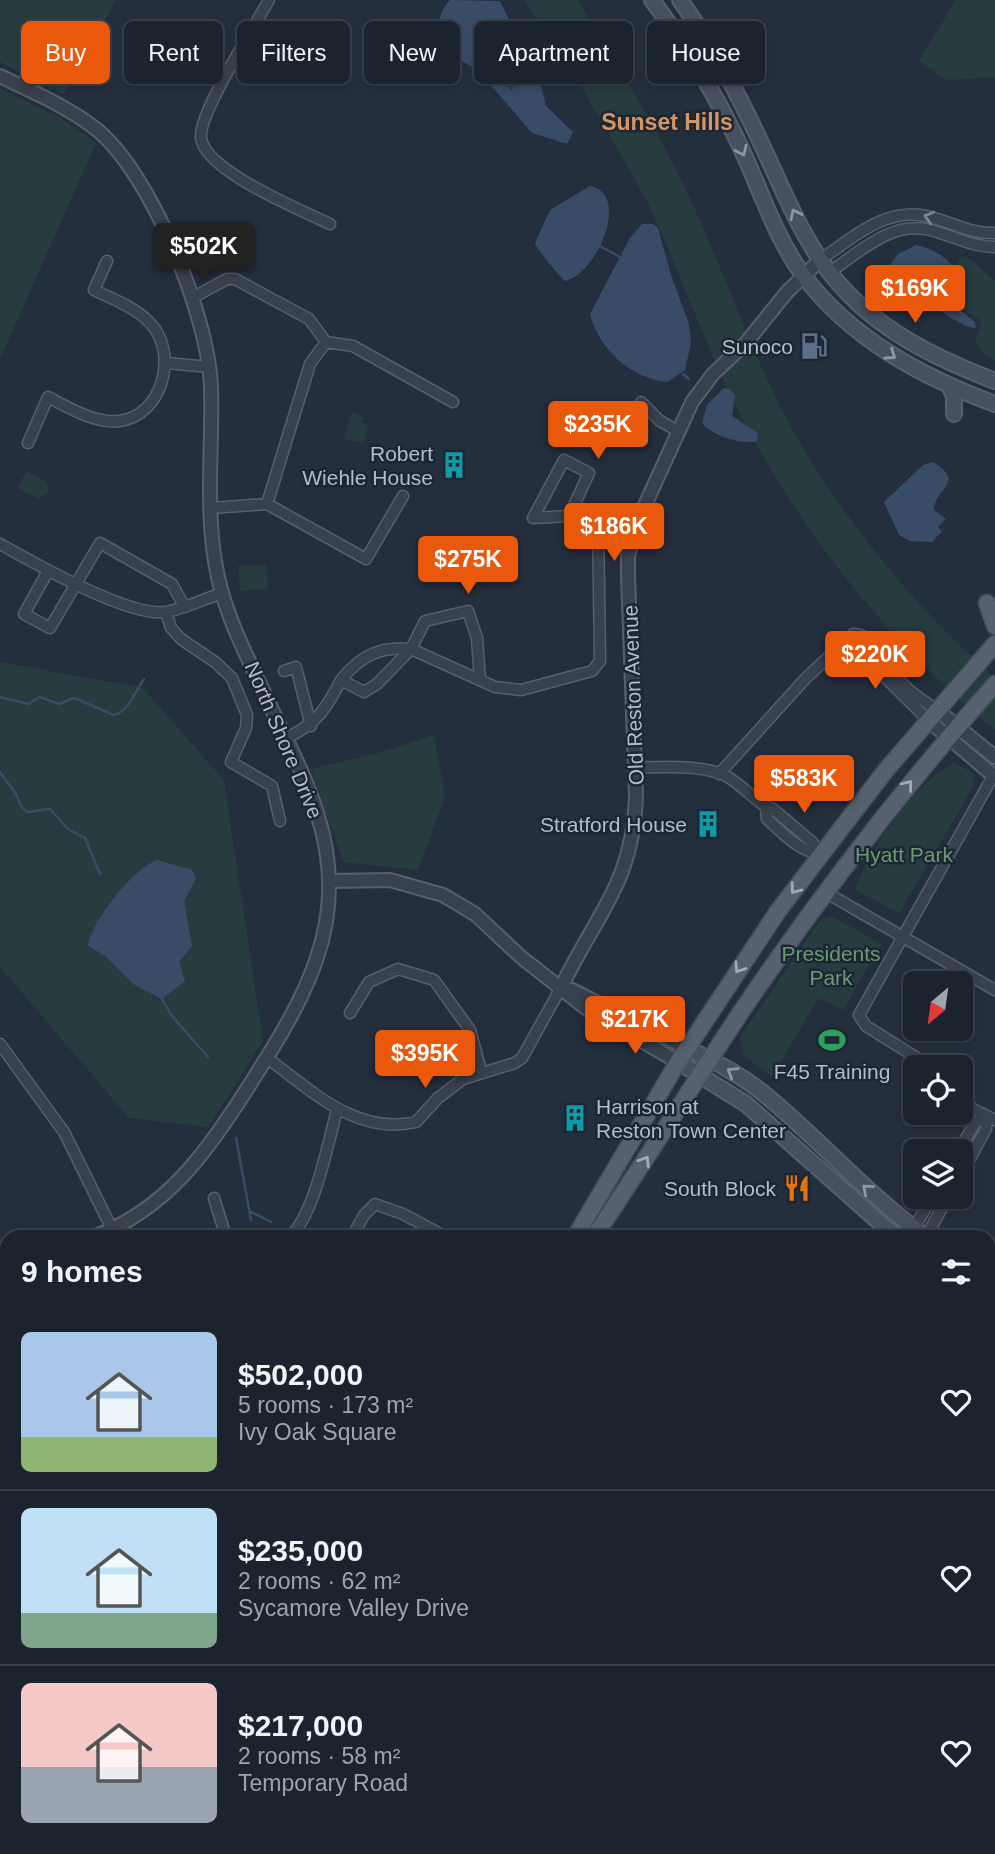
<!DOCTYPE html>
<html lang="en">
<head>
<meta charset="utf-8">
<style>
  :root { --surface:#1b232e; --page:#242b36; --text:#f1f3f6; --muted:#a0a4aa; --line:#39404a; --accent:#ea580c }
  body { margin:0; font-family:Helvetica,sans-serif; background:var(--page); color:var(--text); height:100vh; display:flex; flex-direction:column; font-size:26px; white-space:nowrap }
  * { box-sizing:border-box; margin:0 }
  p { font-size:23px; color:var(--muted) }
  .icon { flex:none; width:38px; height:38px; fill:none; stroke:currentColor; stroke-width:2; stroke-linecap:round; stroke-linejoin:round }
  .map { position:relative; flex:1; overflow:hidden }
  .drawer { position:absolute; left:0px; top:1230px; width:996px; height:625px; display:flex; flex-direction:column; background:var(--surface); border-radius:21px 21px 0 0; box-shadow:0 4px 10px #0003,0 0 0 2px var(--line) }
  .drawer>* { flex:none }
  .guide { position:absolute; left:21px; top:21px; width:954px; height:63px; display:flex; gap:14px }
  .needle { width:46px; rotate:209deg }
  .tools { position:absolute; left:903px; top:971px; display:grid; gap:14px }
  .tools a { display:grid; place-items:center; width:70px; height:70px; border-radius:10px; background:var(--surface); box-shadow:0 4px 10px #0003,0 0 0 2px var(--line); font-size:35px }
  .price { position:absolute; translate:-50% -60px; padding:0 16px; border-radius:7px; background:var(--accent); color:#fff; font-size:23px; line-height:46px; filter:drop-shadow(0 2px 4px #0008) }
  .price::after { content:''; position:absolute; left:50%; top:42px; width:21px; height:16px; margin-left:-10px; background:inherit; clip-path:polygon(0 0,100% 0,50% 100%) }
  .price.active { background:#222; color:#fff }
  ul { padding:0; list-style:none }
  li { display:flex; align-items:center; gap:21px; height:175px; padding:0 21px }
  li+li { border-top:2px solid var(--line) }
  li span { display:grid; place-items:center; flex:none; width:196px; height:140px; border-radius:10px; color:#555 }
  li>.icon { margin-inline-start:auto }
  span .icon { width:84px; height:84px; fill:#fffc; stroke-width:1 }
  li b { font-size:30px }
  h2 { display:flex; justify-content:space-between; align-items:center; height:84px; padding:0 21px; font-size:30px }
  .chip { padding:0 24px; border-radius:10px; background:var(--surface); box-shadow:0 4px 10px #0003,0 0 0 2px var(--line); font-size:24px; line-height:63px }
  .chip.active { background:var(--accent); color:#fff }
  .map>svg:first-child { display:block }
  .medical { fill:#32303f }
  .green { fill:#263c3f }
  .water { fill:#394c67; fill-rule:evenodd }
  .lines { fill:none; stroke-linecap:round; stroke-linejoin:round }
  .stream { stroke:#394c67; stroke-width:2.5 }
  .minor-casing { stroke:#565f6c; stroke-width:13 }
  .tertiary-casing { stroke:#565f6c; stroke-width:16 }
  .secondary-casing { stroke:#565f6c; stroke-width:18 }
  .primary-casing { stroke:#414a57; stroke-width:19 }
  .minor { stroke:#38414e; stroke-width:10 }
  .tertiary { stroke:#38414e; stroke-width:12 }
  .secondary { stroke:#465061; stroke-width:14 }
  .primary { stroke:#56606e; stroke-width:16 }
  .oneway { stroke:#8e96a5 }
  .oneway2 { stroke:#7c8592 }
  .oneway3 { stroke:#a1aab7 }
  .labels { text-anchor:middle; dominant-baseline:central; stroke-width:5; stroke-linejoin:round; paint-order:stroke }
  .poi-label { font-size:21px; fill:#b4bcc9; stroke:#1d2633; text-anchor:end }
  .street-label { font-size:21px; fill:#b4bcc9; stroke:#1d2633 }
  .park-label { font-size:21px; fill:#6b9a76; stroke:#1d2633 }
  .neighbourhood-label { font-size:23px; font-weight:bold; fill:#d59563; stroke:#1d2633 }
</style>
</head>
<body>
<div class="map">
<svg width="995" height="1854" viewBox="0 0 995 1854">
  <rect width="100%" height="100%" fill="#242f3e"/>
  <path class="medical" d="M507 1848H650L648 1854H506Z"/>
  <path class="green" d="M0 0H116L64 94 0 62Z
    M524 0H577C616 61 654 123 685 188 729 279 758 380 814 466 864 545 925 616 995 678V730C887 641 799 531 736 406 704 343 682 276 652 212 642 190 628 169 616 147 587 96 559 47 524 0Z
    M956 0H995V77L947 80 919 61Z
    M495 54 517 72 512 90 493 76 483 61Z
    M0 88 62 119 96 143 0 359Z
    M962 257 970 259 995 281V361L983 353 975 341 982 321C976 316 967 313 962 308 955 301 962 274 957 262Z
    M352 411 364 418 362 422 368 425 363 443 344 439Z
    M26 471 47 482 48 493 38 499 18 489Z
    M266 565 268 589 240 591 238 566Z
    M0 662 143 688 224 780 263 1041 208 1127 129 1118 0 967Z
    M434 735 445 797 418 870 343 862 311 769 375 754Z
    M953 763 973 772 975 784 901 910 896 912 856 890 857 885C872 845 916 783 953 763Z
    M832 916 881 944 843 1010 818 998 772 1077 743 1055 740 1037 821 919Z
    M0 1413 7 1426V1594H0Z
    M989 1786 995 1787V1854H947L950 1848H989Z"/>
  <path class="water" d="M450 0 500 1 518 39 534 58 546 106 573 132 567 144 532 133 477 69 447 54C436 34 435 17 450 0ZM495 54 517 72 512 90 493 76 483 61Z
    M590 186C632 194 596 275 565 281 560 277 536 248 535 243L550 210Z
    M642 224H653L658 228 671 275 689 324 691 343 685 370 668 382C631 379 599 349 590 314L630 238Z
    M916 245C933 249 956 260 957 279L951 293 952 303 975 322 976 328C961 330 905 285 892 273L889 266 898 254Z
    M724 388 729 389 735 395 732 416 758 433 757 441C742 445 712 436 702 423L707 405Z
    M933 462C967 483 934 488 934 510L946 519 938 527 942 531 932 542 910 541 899 535 884 502 923 465Z
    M157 860 192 870 196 878 184 901 192 946 179 962 185 981 162 999 133 984 104 955 88 946C92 920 133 869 157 860Z"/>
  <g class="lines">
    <path class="stream" d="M600 246 620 257
      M683 374 689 379
      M0 697 28 704 40 697 59 704 74 698 114 715C129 711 136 690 144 679
      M0 772 16 794 22 808 28 812 50 809 68 829 85 838 100 874
      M162 999 171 1015 208 1057
      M236 1138 251 1220
      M251 1212 271 1222"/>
    <defs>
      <path id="minor" d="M269 0C255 26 198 114 201 138 205 171 301 210 330 224
        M820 260C857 235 891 202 937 219 957 225 974 234 995 233
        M830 272C862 250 895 217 937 232 957 238 974 247 995 247
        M192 298 227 279H235L309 319 326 342 353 346 453 402
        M167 363 209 367
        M641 402 660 421 678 431
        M28 443 48 397C69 408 96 424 119 421 163 416 179 353 150 323 136 308 113 299 94 290L107 261
        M564 460 589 473 569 516 533 518Z
        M267 504 310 364 326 342
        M211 508 267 504 366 559 403 496
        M598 518 635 527
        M0 544C34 563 128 617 165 612 184 609 204 599 222 593
        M48 571 24 614 50 628 100 543 172 584 184 606
        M166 612 171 628 181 639 215 662 232 678 247 715 246 728 231 762 272 786 280 821
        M845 638 928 720
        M284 671 296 667 311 726
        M341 680C360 656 380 646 411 649L425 621 468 611 477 638 480 680
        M285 739C317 723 325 711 341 680L364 692 377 684 411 649 495 687 521 690 592 671 600 661 598 518 569 516
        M635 767C663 768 698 764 724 775 740 782 760 807 773 809L812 842 820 854
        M719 774 806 678 853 634C875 632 890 671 902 683 912 694 925 702 937 710
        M766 808 767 819C783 833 798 851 820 854
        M825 892 995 990
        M350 1013 369 982 398 969 434 980 470 1030 481 1071
        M0 1044 64 1132 116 1237
        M267 1058C311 1090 356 1136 416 1122L438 1098 463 1079 515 1063 522 1058 562 986
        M933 1068 866 1026 859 1015 993 776
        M961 1097 973 1109 995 1120
        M958 1152 975 1123 987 1116
        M961 1175 986 1129 987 1116
        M214 1198 226 1237
        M289 1237C314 1218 328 1142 337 1110
        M352 1237 364 1215 375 1204 403 1214 446 1237
        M909 1237 932 1197
        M926 1237 948 1197
        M989 1619 995 1606
        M0 1705 7 1704
        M989 1772 995 1776"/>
      <path id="tertiary" d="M0 76C32 92 67 106 96 129 151 173 208 315 211 386 213 449 204 514 218 577 227 619 248 658 266 697 284 736 306 775 318 816 352 924 303 1001 247 1089 207 1152 166 1210 93 1237
        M937 710 995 757
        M928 720 995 777
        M329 881 390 880 443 895 475 914 521 957 587 1009 678 1062
        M562 986C596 914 633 884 636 796L628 576V556L635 527 692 402 713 374 746 343 787 292 820 260
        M572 990 687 1048
        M0 1255 7 1254
        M989 1555 995 1558
        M494 1854 495 1848"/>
      <path id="secondary" d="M652 0C685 45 716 95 740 146 760 188 775 237 803 275 851 339 922 377 995 404
        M680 0C712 45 738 93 761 143 783 189 802 240 835 279 877 330 935 358 995 381
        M949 385 954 396V414
        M687 1048C716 1062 745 1077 769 1098 823 1143 869 1196 926 1237
        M678 1062 746 1104 896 1237
        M989 1278 995 1282
        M989 1300 995 1304"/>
      <path id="primary" d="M987 603 995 626
        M575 1237 678 1062 778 911 886 770 995 644
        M594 1237C643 1164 690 1089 739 1015 817 899 902 789 995 684
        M180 1854 184 1848
        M200 1854 203 1848"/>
    </defs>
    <use href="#minor" class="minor-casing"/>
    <use href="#tertiary" class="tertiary-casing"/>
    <use href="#secondary" class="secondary-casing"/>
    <use href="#primary" class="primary-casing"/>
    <use href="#minor" class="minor"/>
    <use href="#tertiary" class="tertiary"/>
    <use href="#secondary" class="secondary"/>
    <use href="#primary" class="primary"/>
  </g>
  <defs><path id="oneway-chevron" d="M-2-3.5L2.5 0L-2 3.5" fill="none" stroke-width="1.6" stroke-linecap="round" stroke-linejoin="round" transform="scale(1.75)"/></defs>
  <g class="oneway">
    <use href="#oneway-chevron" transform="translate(742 151) rotate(65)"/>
    <use href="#oneway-chevron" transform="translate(795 214) rotate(-116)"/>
    <use href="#oneway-chevron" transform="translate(891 355) rotate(35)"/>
    <use href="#oneway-chevron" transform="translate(732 1072) rotate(-148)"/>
    <use href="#oneway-chevron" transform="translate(867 1189) rotate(-139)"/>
  </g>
  <use class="oneway2" href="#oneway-chevron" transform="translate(929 217) rotate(-165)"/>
  <g class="oneway3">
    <use href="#oneway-chevron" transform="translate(908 785) rotate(-51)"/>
    <use href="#oneway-chevron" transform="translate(795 889) rotate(127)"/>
    <use href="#oneway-chevron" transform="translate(739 968) rotate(124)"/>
    <use href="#oneway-chevron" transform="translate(645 1161) rotate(-58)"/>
  </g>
  <defs>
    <symbol id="fuel-bare" viewBox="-9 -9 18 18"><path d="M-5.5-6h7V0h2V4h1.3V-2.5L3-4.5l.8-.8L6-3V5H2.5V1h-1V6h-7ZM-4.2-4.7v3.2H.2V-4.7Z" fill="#5c6f8a" stroke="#1d2633" stroke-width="2.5" paint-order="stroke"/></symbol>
    <symbol id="building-bare" viewBox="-9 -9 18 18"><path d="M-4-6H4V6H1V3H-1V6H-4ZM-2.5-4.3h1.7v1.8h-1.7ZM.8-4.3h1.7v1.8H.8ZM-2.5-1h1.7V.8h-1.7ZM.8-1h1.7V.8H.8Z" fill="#0f9aa8" stroke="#1d2633" stroke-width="2.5" paint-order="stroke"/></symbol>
    <symbol id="stadium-bare" viewBox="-9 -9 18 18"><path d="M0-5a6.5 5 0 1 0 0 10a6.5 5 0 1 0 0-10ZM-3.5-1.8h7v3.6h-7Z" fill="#2e9e5b" stroke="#1d2633" stroke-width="2.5" paint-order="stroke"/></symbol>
    <symbol id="restaurant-bare" viewBox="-9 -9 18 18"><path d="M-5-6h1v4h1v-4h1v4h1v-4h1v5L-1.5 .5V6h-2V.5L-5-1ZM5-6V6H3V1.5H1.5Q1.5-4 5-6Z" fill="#e8710a" stroke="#1d2633" stroke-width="2.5" paint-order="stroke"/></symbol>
  </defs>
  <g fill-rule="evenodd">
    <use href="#fuel-bare" x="795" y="327" width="38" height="38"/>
    <use href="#building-bare" x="435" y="446" width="38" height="38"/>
    <use href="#building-bare" x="689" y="805" width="38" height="38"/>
    <use href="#stadium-bare" x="813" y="1021" width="38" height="38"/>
    <use href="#building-bare" x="556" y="1099" width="38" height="38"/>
    <use href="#restaurant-bare" x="778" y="1169" width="38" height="38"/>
  </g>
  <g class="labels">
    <g class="poi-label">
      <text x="793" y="346">Sunoco</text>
      <text x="433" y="453">Robert<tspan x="433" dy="24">Wiehle House</tspan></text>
      <text x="687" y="824">Stratford House</text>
      <text x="832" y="1071" text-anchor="middle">F45 Training</text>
      <text x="596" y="1106" text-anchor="start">Harrison at<tspan x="596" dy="24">Reston Town Center</tspan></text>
      <text x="776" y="1188">South Block</text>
    </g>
    <g class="street-label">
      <text transform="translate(633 695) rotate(-92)">Old Reston Avenue</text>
      <text transform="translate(284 740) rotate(67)">North Shore Drive</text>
    </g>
    <g class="park-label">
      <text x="904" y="854">Hyatt Park</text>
      <text x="831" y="953">Presidents<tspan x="831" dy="24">Park</tspan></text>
    </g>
    <g class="neighbourhood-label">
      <text x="667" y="122">Sunset Hills</text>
    </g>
  </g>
</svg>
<div class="tools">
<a><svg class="needle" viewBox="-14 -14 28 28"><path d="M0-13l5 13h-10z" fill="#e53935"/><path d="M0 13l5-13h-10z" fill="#a0a4aa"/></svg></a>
<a><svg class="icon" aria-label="locate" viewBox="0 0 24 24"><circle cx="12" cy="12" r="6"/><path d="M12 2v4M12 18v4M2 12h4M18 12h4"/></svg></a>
<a><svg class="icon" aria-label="layers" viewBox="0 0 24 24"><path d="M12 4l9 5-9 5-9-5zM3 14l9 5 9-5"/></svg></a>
</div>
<b class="price active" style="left:204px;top:283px">$502K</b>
<b class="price" style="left:915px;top:325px">$169K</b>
<b class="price" style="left:598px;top:461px">$235K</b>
<b class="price" style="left:614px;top:563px">$186K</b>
<b class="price" style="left:468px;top:596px">$275K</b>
<b class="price" style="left:875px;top:691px">$220K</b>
<b class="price" style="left:804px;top:815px">$583K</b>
<b class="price" style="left:635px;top:1056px">$217K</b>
<b class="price" style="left:425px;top:1090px">$395K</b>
<div class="guide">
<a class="chip active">Buy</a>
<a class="chip">Rent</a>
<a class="chip">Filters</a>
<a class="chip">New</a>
<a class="chip">Apartment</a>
<a class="chip">House</a>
</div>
<section class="drawer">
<h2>9 homes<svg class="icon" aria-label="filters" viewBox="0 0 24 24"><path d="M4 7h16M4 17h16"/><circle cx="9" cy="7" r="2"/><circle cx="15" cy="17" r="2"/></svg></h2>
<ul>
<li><span style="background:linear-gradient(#a9c7e8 75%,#8fb573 0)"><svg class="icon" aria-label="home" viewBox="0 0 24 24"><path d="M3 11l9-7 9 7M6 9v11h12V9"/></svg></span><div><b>$502,000</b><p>5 rooms · 173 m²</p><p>Ivy Oak Square</p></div><svg class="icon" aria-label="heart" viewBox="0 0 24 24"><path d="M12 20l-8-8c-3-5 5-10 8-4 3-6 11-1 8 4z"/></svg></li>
<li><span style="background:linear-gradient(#bfe0f5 75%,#7fa58c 0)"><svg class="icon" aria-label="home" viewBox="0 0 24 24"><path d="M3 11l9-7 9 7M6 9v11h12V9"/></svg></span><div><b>$235,000</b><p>2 rooms · 62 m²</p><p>Sycamore Valley Drive</p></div><svg class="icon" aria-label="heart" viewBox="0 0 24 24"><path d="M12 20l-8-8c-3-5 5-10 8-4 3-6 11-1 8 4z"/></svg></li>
<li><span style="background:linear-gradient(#f6c9c9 60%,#9aa5b1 0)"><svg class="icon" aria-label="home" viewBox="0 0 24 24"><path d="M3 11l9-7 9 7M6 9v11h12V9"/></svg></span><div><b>$217,000</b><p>2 rooms · 58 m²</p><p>Temporary Road</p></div><svg class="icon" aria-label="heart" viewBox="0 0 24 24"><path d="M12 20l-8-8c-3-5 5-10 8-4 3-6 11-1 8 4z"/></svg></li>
</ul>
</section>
</div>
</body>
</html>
